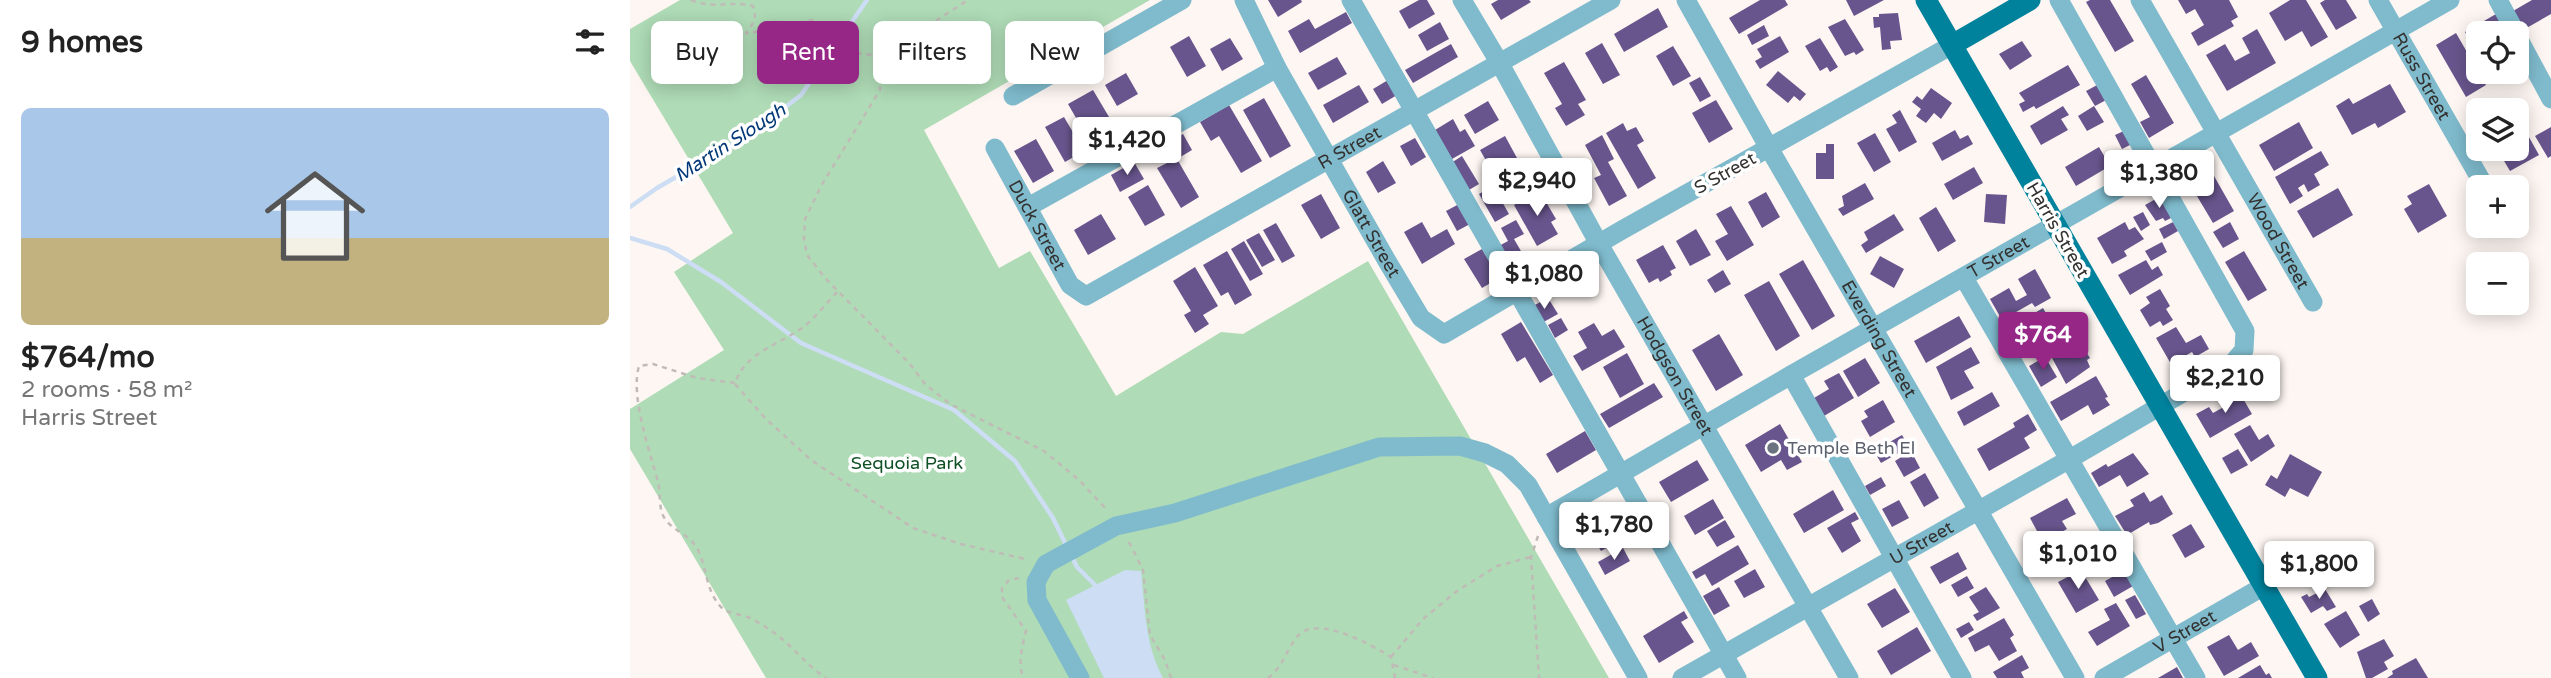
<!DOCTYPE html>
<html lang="en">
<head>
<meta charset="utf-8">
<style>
  :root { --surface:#fff; --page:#f6f6f6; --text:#222; --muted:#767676; --accent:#962787 }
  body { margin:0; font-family:"Varela Round",sans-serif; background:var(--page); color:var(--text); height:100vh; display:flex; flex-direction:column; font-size:26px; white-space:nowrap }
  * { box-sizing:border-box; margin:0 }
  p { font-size:23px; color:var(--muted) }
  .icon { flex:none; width:38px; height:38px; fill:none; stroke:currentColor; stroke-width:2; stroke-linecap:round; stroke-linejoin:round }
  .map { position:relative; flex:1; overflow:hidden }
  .drawer { display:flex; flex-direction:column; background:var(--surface); width:630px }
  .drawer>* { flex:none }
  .hud { position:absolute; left:21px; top:21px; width:665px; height:63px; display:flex; gap:14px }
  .fabs { position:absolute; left:1836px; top:21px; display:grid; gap:14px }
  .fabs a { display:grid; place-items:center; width:63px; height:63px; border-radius:10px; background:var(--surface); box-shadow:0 4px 18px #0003; font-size:35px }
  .price { position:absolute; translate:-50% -60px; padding:0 16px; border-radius:7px; background:#fff; color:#222; font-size:23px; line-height:46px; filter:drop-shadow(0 2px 4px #0008) }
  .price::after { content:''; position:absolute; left:50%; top:42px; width:21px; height:16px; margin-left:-10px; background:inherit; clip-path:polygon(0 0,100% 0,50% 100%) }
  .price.current { background:var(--accent); color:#fff }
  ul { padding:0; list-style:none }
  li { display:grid; align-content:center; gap:14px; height:371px; padding:0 21px }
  li span { display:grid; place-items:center; height:217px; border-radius:10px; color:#555 }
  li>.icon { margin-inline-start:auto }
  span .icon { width:126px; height:126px; fill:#fffc; stroke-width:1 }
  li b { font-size:30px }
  h2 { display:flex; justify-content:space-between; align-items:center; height:84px; padding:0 21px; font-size:30px }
  .chip { padding:0 24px; border-radius:10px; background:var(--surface); box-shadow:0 4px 18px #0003; font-size:24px; line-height:63px }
  .chip.current { background:var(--accent); color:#fff }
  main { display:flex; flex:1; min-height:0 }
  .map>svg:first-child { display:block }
  .green { fill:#afdbb6 }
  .water { fill:#ccddf4 }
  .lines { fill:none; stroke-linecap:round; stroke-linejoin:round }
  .stream { stroke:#ccddf4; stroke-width:4.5 }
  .building { fill:#68558d }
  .path { stroke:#c0bbb7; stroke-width:2.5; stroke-dasharray:5 5; stroke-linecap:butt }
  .minor { stroke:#7fbbcd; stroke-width:19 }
  .major { stroke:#00829d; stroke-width:21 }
  .worship-dot { fill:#6b7280; stroke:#fff; stroke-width:2.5 }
  .labels { text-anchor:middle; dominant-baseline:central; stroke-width:7; stroke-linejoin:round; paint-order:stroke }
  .street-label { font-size:18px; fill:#33312f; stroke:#fff }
  .worship-label { font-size:18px; fill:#5b616d; stroke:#fff; text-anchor:start }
  .park-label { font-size:18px; fill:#0f5024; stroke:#fff }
  .water-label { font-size:19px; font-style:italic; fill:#003877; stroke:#fff }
</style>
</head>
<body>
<main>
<section class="drawer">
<h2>9 homes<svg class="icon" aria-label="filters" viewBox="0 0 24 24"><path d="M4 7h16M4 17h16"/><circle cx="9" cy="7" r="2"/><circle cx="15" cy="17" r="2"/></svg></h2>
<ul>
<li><span style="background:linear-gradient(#a9c7e8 60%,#c2b280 0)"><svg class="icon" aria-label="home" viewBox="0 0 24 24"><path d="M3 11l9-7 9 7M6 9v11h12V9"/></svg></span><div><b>$764/mo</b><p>2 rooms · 58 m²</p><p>Harris Street</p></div></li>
</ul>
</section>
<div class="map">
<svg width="1921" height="678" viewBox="0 0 1921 678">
  <rect width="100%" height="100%" fill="#fdf6f2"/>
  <path class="green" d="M50 0H520L294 130 369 268 400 251 486 396 591 332 613 334 738 261 979 678H136L0 449V409L94 350 44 272 103 233 0 61V29Z"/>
  <path class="water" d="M495 570 511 571C515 608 515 644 533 678H474L436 600Z"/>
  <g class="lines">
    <path class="stream" d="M0 207 27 188 122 133 171 95 237 0
      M0 238 37 249 91 282 171 343 324 410 385 461 423 518 437 547
      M441 555 447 567 468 588"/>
  </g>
  <path class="building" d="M638 0H671L672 2 648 17Z
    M789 0H797L805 14 779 29 769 11Z
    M868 0H899L901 2 871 20 861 4Z
    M1130 0H1155L1158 5 1109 34 1099 18Z
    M1216 0H1254L1224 16Z
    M1460 0H1480L1504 41 1485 52 1456 2Z
    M1548 0H1599L1608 17 1601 21 1604 26 1568 46 1561 33 1574 25 1565 9 1556 14Z
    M1660 0H1676L1698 37 1681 47 1672 31 1655 41 1639 13Z
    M1695 0H1716L1727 18 1706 30 1690 3Z
    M1902 0H1921V14L1893 30 1883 11Z
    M1028 8 1038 27 994 52 984 34Z
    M716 12 722 23 670 53 658 31 679 19 685 29Z
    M1268 13 1272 40 1260 41 1261 49 1252 50 1250 27 1244 28 1243 17H1249V14Z
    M1866 14 1877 33H1848V54L1835 32Z
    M1215 19 1234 50 1226 55 1224 52 1215 56 1198 27Z
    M810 22 819 39 797 51 788 35Z
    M1134 25 1139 36 1122 45 1117 35Z
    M1627 29 1646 63 1597 91 1576 55 1595 44 1605 61 1620 53 1612 38Z
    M1826 33 1856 85 1836 97 1806 45Z
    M559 36 576 66 557 77 540 47Z
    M1150 36 1159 52 1130 69 1125 61 1132 57 1127 49Z
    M600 38 613 59 592 71 580 49Z
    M1190 38 1208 67 1200 72 1197 67 1190 71 1175 46Z
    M1392 41 1402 56 1380 70 1369 54Z
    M972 43 990 75 973 84 955 53Z
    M821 44 828 57 783 83 775 70Z
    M1043 46 1061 76 1043 86 1026 56Z
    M707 57 717 74 688 90 678 73Z
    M934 62 956 100 948 104 955 115 936 126 925 108 932 104 914 73Z
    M1438 65 1450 85 1406 109 1404 106 1393 112 1389 104 1395 101 1389 93Z
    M1148 71 1176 94 1170 101 1164 96 1158 103 1136 85Z
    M496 73 508 94 487 106 475 85Z
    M1516 75 1544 123 1519 138 1510 122 1520 117 1501 84Z
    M1070 77 1081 96 1070 102 1059 83Z
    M758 80 767 95 752 104 743 89Z
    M1469 84 1478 99 1465 106 1456 91Z
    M1760 84 1776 112 1748 128 1745 123 1722 135 1706 106 1719 98 1723 104Z
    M729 85 739 102 703 123 693 105Z
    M1301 88 1322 103 1311 119 1304 113 1296 123 1286 116 1291 109 1282 102 1287 96 1292 100Z
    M463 90 482 122 457 137 438 104Z
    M634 98 661 146 640 158 613 110Z
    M1878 99 1885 110H1858Z
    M1086 100 1103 129 1079 143 1062 113Z
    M858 101 869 120 845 134 834 115Z
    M599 105 632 161 611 173 589 136 581 141 570 122Z
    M1433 106 1439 115 1431 119 1438 130 1411 145 1400 126Z
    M1464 106 1474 122 1457 131 1448 116Z
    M1270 110 1287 142 1269 152 1256 129 1267 123 1262 115Z
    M434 117 454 151 435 162 415 127Z
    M823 119 830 132 835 129 845 146 822 159 805 130Z
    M1669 122 1683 148 1644 171 1629 145Z
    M993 123 997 131 1006 127 1014 141 1007 145 1026 178 1008 189 976 133Z
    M1921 127V156L1918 158 1905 136Z
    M1325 130 1330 139 1338 135 1343 144 1312 161 1302 143Z
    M1496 130 1504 143 1492 149 1485 135Z
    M1895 130 1909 155 1880 171 1867 149H1886V134Z
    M1245 133 1261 162 1244 172 1227 143Z
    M553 134 562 150 547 159 569 197 551 208 527 168 539 162 530 147Z
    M972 135 984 159 978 162 997 196 979 206 964 178 971 175 955 145Z
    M875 136 887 158 874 165 878 173 867 180 850 150Z
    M785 138 796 157 781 166 770 146Z
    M406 139 424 171 403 183 384 151Z
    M1196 144H1204V179H1186V153H1196Z
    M1469 147 1480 166 1446 186 1435 167Z
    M1691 151 1699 165 1684 174 1690 185 1678 192 1674 184 1668 188 1673 196 1660 204 1645 177Z
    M832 156 849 184 834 193 818 165Z
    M753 161 766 183 748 193 736 172Z
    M504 162 514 179 490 192 481 175Z
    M1344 167 1353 183 1323 200 1314 184Z
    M1580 169 1604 211 1583 223 1558 181Z
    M1235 183 1244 199 1213 216 1208 209 1214 206 1212 196Z
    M1799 184 1817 216 1788 233 1774 209 1782 204 1777 196Z
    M518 185 535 215 515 226 498 197Z
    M863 186 879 214 865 222 849 194Z
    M1708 188 1723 215 1683 238 1667 211Z
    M909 190 926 219 921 222 928 234 907 246 884 205Z
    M1136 192 1150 217 1132 228 1118 202Z
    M691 194 710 228 691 239 671 205Z
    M1356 194 1377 195 1375 224 1354 222Z
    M1531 196 1543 217 1535 221 1533 218 1526 221 1515 205Z
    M829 204 840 224 827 231 816 211Z
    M1101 206 1124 245 1097 261 1085 241 1098 234 1086 214Z
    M1306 207 1326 241 1308 252 1289 218Z
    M1513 212 1520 225 1511 231 1503 217Z
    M471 214 486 239 458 255 444 230Z
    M1264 214 1274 230 1236 253 1231 245 1238 240 1234 232Z
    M886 220 894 234 884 239 895 258 878 267 867 247 878 241 871 228Z
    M792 222 801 238 817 229 825 244 792 264 774 232Z
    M1495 222 1499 230 1505 227 1514 239 1494 251 1497 256 1482 264 1467 238Z
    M1543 222 1548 231 1534 239 1529 229Z
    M1600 222 1609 239 1593 248 1583 232Z
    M646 223 665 256 652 263 633 230Z
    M1066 229 1081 255 1060 266 1046 241Z
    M629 233 645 260 632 267 616 240Z
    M614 241 633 274 620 281 601 249Z
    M1532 242 1537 252 1521 261 1515 251Z
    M1033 245 1046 268 1040 271 1042 275 1030 282 1028 278 1019 283 1006 260Z
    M852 249 869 278 852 288 834 259Z
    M597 251 622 295 605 305 598 292 591 296 573 265Z
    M1614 251 1637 290 1618 301 1595 262Z
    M1250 256 1274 269 1264 288 1240 274Z
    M1173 260 1205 316 1182 330 1149 274Z
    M1516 260 1522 270 1528 266 1533 275 1500 295 1488 275Z
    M565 267 588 306 573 315 579 324 565 333 554 315 561 311 543 281Z
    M1405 269 1421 298 1405 307 1402 303 1372 320 1360 299 1379 288 1386 301 1397 295 1388 279Z
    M1093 270 1101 284 1085 293 1077 280Z
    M1139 281 1170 336 1146 351 1114 295Z
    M1530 289 1540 306 1536 309 1543 320 1533 326 1530 321 1520 327 1510 310 1520 303 1516 297Z
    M918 298 928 314 910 324 901 307Z
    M1413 308 1431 339 1404 355 1386 324Z
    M1329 316 1341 337 1296 363 1284 341Z
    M931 318 938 330 925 338 918 325Z
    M891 322 923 375 910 383 895 357 887 362 871 334Z
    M964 323 972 336 984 329 995 347 952 371 943 356 957 348 948 332Z
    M1546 327 1556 343 1571 335 1579 349 1565 357 1562 352 1541 364 1526 338Z
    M1089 334 1113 375 1086 391 1062 350Z
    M1447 338 1460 358 1457 360 1460 367 1436 384 1421 356Z
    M1341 347 1350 363 1334 371 1344 388 1321 400 1306 367Z
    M997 353 1014 384 990 398 973 367Z
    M1415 357 1427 377 1411 387 1399 366Z
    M1235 358 1250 383 1228 397 1213 371Z
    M1209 373 1224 398 1194 416 1184 398 1199 389 1194 381Z
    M1466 376 1478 397 1475 398 1480 405 1463 415 1458 405 1431 421 1420 402Z
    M1024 383 1033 397 979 428 970 414Z
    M1608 390 1622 414 1580 438 1566 414 1579 407 1583 413 1599 404 1595 397Z
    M1362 392 1370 406 1334 426 1327 412Z
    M1253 400 1265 422 1240 437 1231 421 1238 417 1234 411Z
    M1398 414 1407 430 1394 438 1400 448 1359 471 1347 449 1385 427 1383 423Z
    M1150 424 1172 462 1157 470 1151 460 1131 472 1115 445Z
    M1620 425 1629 440 1638 434 1645 446 1621 462 1604 434Z
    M955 431 966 450 927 473 916 454Z
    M1272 435 1279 447 1251 463 1244 451Z
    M1608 449 1618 465 1601 474 1592 458Z
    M1281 451 1290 468 1274 477 1265 461Z
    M1503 453 1519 474 1497 487 1490 475 1469 487 1461 473 1476 464 1478 467Z
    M1660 454 1692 472 1678 497 1660 488 1655 497 1635 485 1641 475 1647 479Z
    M1067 460 1079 480 1041 502 1029 482Z
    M1295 473 1309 498 1294 507 1280 482Z
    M1251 477 1256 486 1240 495 1235 486Z
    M1203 490 1214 510 1174 533 1163 514Z
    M1514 492 1520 502 1532 495 1543 514 1528 523 1520 525 1519 522 1497 535 1485 516 1504 506 1500 500Z
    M1437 498 1446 514 1432 521 1437 529 1413 542 1400 518Z
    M1083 499 1094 518 1065 535 1054 516Z
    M1269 500 1279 518 1262 527 1252 509Z
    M1000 511 1010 529 971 551 956 526 973 517 977 524Z
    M1225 512 1229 519 1221 523 1231 541 1212 553 1197 528Z
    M1095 520 1105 537 1087 547 1077 531Z
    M1561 524 1575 547 1555 558 1542 535Z
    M1108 545 1119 564 1082 586 1075 574 1066 579 1062 572Z
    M993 548 1000 561 975 575 968 562Z
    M1676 549 1690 573 1673 583 1659 559Z
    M1328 552 1337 569 1310 584 1300 567Z
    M1125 569 1135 587 1114 598 1104 581Z
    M1451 570 1469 600 1446 613 1428 582Z
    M1495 570 1503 586 1484 597 1475 581Z
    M1337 576 1344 588 1328 597 1321 585Z
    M1089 587 1100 606 1084 615 1073 596Z
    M1356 587 1370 608 1347 621 1343 615 1349 612 1339 597Z
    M1265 588 1280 612 1252 628 1237 604Z
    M1695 589 1706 607 1697 611 1693 606 1681 613 1671 597 1677 594 1679 597Z
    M1505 595 1516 614 1506 619 1495 600Z
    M1742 599 1750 614 1738 622 1729 606Z
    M1486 603 1500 626 1467 646 1458 632 1480 620 1474 609Z
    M1054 611 1058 618 1051 622 1064 642 1029 663 1013 636Z
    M1716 611 1730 635 1710 648 1694 624Z
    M1374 618 1384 635 1380 638 1387 651 1369 661 1359 645 1345 652 1338 638Z
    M1339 622 1344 630 1331 638 1326 629Z
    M1287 627 1301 651 1261 675 1247 651Z
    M1599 635 1608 650 1621 642 1629 656 1594 676 1577 647Z
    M1754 639 1764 656 1754 662 1758 669 1742 678H1736L1727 652Z
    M1392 655 1399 668 1391 672 1394 678H1367L1363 672Z
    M1786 658 1798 678H1757L1763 674 1762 671Z
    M1630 665 1636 675 1639 673 1642 678H1608Z
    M1547 667 1553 678H1528Z"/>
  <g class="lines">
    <path class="path" d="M61 0C85 10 101 0 123 6 127 18 124 23 116 33L121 34 148 20 156 25 183 20 212 46 226 53 251 56 338 0
      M85 56 116 33
      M251 56 250 90 191 186 175 219 174 239 177 255 196 279 279 363 295 384 320 404 414 451 449 480 478 511
      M207 292C197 303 187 315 176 325 152 344 114 352 105 384L135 418 181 460 283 528 331 544 399 560
      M105 383 67 378 23 364 9 366C0 396 20 452 28 482 31 494 28 509 35 519 45 533 61 534 69 552 77 570 76 591 91 607 98 614 111 614 120 618 128 622 136 627 143 632 162 645 176 665 196 678
      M908 536 901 557 909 678
      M499 542 513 570 520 635 535 660 541 678
      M389 578 379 580 372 588V597L396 631C392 647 388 662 393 678
      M761 657 793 619 827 591 867 566 901 557
      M764 665 803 678
      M638 678C652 668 656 651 666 638 684 612 742 645 761 657L765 678"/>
    <g class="minor">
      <path id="s1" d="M614 0 647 68 757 261 791 318 814 334 992 230 1322 45"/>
      <path d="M721 0 1107 678"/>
      <path id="s2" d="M832 0 869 62 969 244 1219 678"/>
      <path id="s3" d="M1056 0 1139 148 1445 678"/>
      <path id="s4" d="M1510 0 1683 302"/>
      <path id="s5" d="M1748 0 1855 187"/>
      <path d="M1868 0 1886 33"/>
      <path d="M1886 34 1921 99"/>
      <path d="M383 96 552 0"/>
      <path id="s6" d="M365 148 440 285 456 296 981 0"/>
      <path d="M398 207 647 68"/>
      <path d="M1334 278 1566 678"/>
      <path d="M1161 375 1332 678"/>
      <path id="s7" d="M916 517 1161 375 1820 0"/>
      <path d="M450 678 407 600 406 582 416 564 486 526 545 513 749 447 830 446 855 453 877 464 898 485 1008 678"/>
      <path id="s8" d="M1052 678 1438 460 1602 364 1614 350 1615 331 1429 0"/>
      <path id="s9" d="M1474 678 1634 586"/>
    </g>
    <path class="major" d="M1296 0 1687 678
      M1322 45 1400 0"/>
  </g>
  <circle class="worship-dot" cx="1143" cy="448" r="7"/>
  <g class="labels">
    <g class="street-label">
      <text stroke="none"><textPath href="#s5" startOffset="88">Russ Street</textPath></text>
      <text stroke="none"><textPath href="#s6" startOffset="478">R Street</textPath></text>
      <text transform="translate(1095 173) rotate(-29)">S Street</text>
      <text stroke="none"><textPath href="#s6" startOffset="88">Duck Street</textPath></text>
      <text transform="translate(1428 230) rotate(60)">Harris Street</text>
      <text stroke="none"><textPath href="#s1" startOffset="266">Glatt Street</textPath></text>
      <text stroke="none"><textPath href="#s4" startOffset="278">Wood Street</textPath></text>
      <text stroke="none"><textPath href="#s7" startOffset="522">T Street</textPath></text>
      <text stroke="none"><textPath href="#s3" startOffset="390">Everding Street</textPath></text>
      <text stroke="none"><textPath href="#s2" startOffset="432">Hodgson Street</textPath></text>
      <text stroke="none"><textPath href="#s8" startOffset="275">U Street</textPath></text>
      <text stroke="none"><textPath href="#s9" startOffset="93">V Street</textPath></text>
    </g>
    <g class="worship-label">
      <text x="1157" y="448">Temple Beth El</text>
    </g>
    <g class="park-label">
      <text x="277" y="463">Sequoia Park</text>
    </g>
    <g class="water-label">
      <text transform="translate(100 143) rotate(-33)">Martin Slough</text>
    </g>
  </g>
</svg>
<div class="fabs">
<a><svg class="icon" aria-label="locate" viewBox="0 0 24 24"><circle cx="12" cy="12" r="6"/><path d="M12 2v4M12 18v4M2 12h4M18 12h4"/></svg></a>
<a><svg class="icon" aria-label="layers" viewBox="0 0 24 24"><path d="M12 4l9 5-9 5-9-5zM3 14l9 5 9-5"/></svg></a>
<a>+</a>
<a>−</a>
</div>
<b class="price" style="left:497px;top:177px">$1,420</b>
<b class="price" style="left:1529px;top:210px">$1,380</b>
<b class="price" style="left:907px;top:218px">$2,940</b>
<b class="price" style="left:914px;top:311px">$1,080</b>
<b class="price current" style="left:1413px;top:372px">$764</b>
<b class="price" style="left:1595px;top:415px">$2,210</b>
<b class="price" style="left:984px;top:562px">$1,780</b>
<b class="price" style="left:1448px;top:591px">$1,010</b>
<b class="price" style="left:1689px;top:601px">$1,800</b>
<div class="hud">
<a class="chip">Buy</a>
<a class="chip current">Rent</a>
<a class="chip">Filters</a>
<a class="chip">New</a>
</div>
</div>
</main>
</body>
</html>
